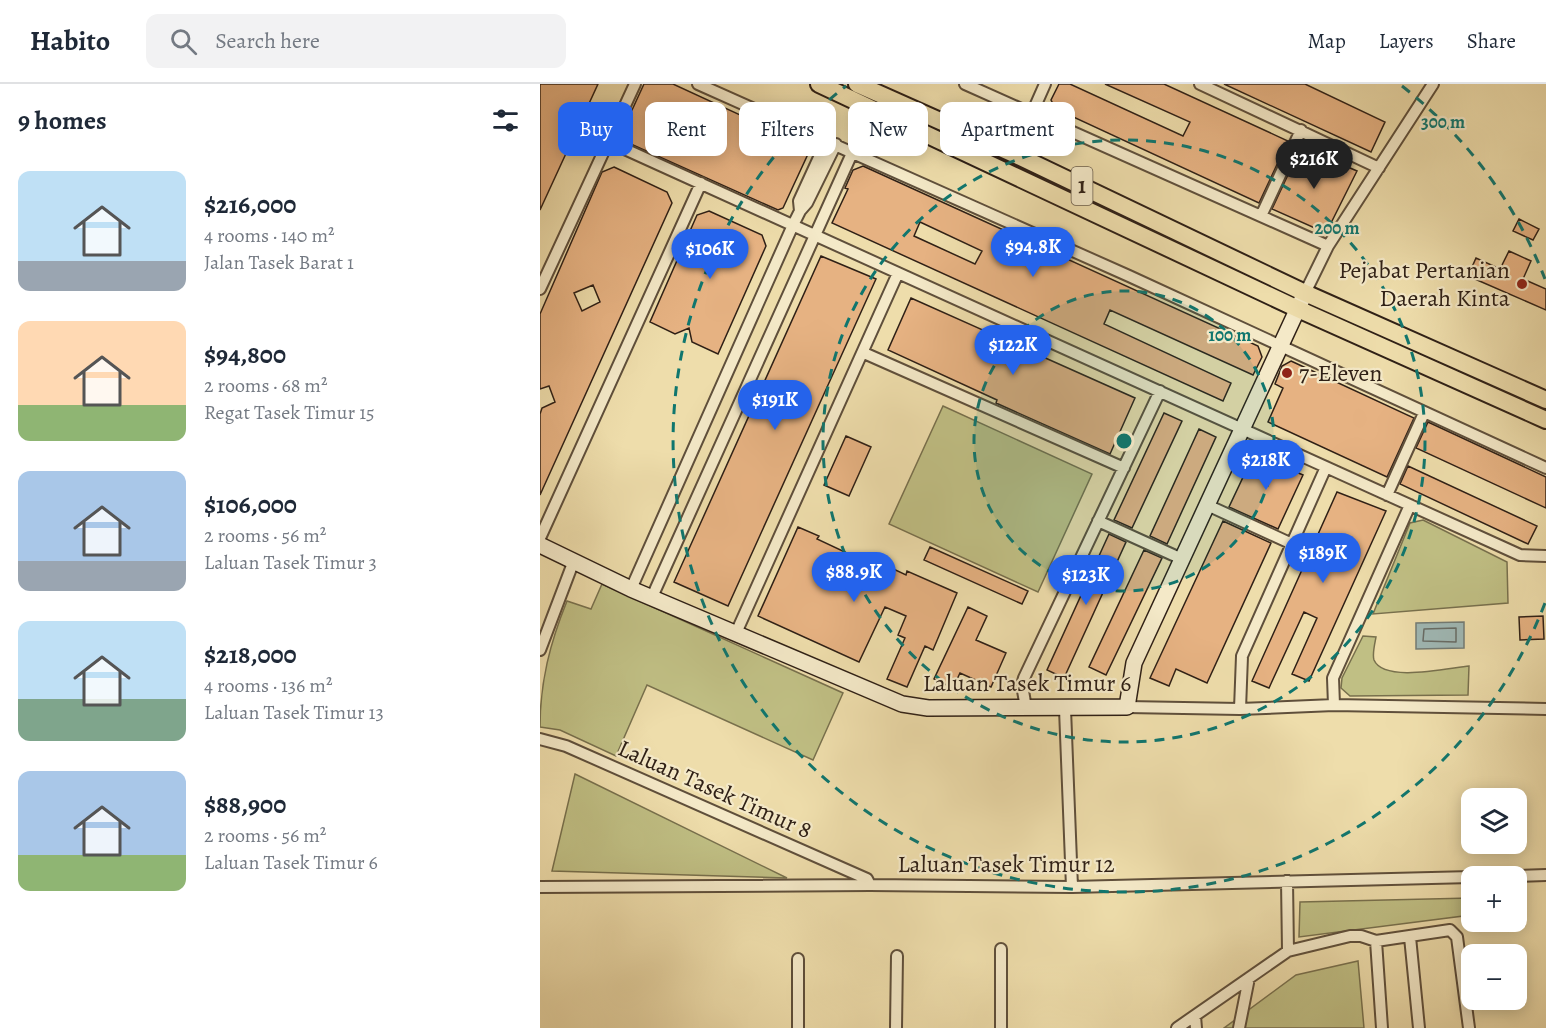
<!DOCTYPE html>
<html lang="en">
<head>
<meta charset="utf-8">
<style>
  :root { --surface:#fff; --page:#f2f2f3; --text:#1f2937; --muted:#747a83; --line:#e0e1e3; --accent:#2563eb }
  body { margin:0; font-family:Alegreya,serif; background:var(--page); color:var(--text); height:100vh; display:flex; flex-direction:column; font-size:22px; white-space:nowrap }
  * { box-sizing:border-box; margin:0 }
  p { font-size:20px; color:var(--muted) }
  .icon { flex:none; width:33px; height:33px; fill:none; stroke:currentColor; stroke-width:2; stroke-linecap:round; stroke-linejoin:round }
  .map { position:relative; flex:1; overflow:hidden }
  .details { display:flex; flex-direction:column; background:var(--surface); width:540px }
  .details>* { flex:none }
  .guide { position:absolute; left:18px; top:18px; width:570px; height:54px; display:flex; gap:12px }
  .buttons { position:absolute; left:921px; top:704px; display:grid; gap:12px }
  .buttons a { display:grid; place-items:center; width:66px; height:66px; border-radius:12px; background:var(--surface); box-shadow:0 3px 15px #0003; font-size:30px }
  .price { position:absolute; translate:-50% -51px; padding:0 14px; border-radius:21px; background:var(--accent); color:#fff; font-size:20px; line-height:39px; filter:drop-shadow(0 2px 3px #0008) }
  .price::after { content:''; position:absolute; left:50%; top:36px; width:18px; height:14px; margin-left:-9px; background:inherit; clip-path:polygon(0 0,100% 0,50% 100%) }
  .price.selected { background:#222; color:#fff }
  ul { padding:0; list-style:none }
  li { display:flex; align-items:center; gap:18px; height:150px; padding:0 18px }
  li span { display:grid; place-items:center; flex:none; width:168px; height:120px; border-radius:12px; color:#555 }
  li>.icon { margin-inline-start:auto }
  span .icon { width:72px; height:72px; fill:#fffc; stroke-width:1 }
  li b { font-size:26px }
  h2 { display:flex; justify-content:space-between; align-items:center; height:72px; padding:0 18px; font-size:26px }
  .tag { padding:0 21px; border-radius:12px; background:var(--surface); box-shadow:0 3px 15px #0003; font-size:21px; line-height:54px }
  .tag.selected { background:var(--accent); color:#fff }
  header { display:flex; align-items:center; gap:36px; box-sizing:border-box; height:84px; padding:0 30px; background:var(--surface); border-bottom:2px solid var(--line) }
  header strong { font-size:28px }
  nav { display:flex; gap:33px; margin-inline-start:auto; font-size:21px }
  .search { width:420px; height:54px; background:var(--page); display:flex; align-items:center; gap:15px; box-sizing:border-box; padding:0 21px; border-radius:12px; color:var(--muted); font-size:22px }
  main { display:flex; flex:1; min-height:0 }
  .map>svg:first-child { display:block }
  .green { fill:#c0bf84; stroke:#78704d; stroke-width:1.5 }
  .water { fill:#9fb8b5; stroke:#727b75; stroke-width:1.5 }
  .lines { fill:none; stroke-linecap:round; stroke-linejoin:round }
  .shore { stroke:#676c66; stroke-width:1.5 }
  .building { fill:#e6b282; stroke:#2f2016; stroke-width:1.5; fill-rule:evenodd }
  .street-casing { stroke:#5f4f3b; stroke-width:14 }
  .secondary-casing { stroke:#2f2016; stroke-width:18 }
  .primary-casing { stroke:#2f2016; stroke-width:20 }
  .street { stroke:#f4e9c8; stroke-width:10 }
  .secondary { stroke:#f4e9c8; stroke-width:15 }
  .primary { stroke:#eeddab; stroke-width:16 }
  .ring { fill:none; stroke:#0f766e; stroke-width:3; stroke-dasharray:10 8 }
  .poi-dot { fill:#8f2418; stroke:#f4e9c8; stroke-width:2 }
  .labels { text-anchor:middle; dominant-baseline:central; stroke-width:4.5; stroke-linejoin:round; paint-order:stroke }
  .shield { fill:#f4e9c8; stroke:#6a5c4b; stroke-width:1.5 }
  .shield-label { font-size:22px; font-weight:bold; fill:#2f2016 }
  .poi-label { font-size:24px; fill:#2f2016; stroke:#f4e9c8; text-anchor:end }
  .street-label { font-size:24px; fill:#2f2016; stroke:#f4e9c8 }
  .centre { fill:#0f766e; stroke:#f4e9c8; stroke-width:3 }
  .ring-label { font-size:18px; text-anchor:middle; font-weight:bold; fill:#0f766e; stroke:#f4e9c8; stroke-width:4.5; stroke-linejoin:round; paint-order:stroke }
</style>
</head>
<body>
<header>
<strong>Habito</strong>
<div class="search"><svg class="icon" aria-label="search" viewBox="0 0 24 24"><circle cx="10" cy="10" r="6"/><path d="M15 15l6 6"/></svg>Search here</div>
<nav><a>Map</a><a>Layers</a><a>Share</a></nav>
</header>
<main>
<section class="details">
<h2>9 homes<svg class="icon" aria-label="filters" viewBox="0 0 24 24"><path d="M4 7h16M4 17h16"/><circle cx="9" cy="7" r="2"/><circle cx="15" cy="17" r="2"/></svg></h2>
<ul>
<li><span style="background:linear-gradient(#bfe0f5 75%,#9aa5b1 0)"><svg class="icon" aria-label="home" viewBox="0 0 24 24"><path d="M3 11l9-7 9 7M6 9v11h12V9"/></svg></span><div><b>$216,000</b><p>4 rooms · 140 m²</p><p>Jalan Tasek Barat 1</p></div></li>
<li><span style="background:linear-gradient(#ffd9b3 70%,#8fb573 0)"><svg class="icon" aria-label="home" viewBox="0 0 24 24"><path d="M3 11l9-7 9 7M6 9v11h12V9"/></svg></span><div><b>$94,800</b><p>2 rooms · 68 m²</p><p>Regat Tasek Timur 15</p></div></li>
<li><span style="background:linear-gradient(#a9c7e8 75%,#9aa5b1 0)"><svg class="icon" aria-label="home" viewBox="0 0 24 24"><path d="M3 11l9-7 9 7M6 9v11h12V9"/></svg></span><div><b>$106,000</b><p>2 rooms · 56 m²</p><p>Laluan Tasek Timur 3</p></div></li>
<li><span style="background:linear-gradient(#bfe0f5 65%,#7fa58c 0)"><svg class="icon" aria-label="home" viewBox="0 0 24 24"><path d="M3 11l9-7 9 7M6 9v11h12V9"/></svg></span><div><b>$218,000</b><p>4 rooms · 136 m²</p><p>Laluan Tasek Timur 13</p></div></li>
<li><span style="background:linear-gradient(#a9c7e8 70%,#8fb573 0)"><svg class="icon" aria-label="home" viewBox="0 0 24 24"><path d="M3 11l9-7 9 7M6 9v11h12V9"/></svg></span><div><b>$88,900</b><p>2 rooms · 56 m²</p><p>Laluan Tasek Timur 6</p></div></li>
</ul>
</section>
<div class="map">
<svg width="1006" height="944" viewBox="0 0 1006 944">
  <rect width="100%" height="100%" fill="#eeddab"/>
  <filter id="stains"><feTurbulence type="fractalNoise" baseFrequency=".00333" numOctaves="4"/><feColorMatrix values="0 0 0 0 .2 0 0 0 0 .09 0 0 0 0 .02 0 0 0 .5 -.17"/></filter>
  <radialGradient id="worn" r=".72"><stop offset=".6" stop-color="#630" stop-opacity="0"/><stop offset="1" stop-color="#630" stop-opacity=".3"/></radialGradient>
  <path class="green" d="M403 322 552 390 498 508 349 440Z
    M883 436 967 478 968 519 833 530 870 439Z
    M62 500 303 609 273 676 107 601 76 672 20 646 0 643C0 598 10 559 27 517L51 525Z
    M823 552 836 553C835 559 832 570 834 576 844 599 908 584 929 582L928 611 810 612 801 604 802 594Z
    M35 690 247 794 12 787Z
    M931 814V831L759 853 760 818Z
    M818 877 824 944H684L756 891Z"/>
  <path class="water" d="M924 538V564L876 565V539Z"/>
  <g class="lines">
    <path class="shore" d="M916 544V558L883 557 884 545Z"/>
  </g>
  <path class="building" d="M0 0H58L0 126Z
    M104 0H133L263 60 268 70 243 124 238 126 84 57 81 50Z
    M519 0H530L643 52 650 38 565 0H624L748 57 719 119 516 25 511 16Z
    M684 0H765L845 38 831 68Z
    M761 63 817 87 786 149 732 125Z
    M323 82 718 262 722 273 713 291 570 226 564 240 691 299 683 317 292 139 308 105 305 104 313 86ZM380 138 442 167 435 180 374 152Z
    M74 83 127 108 132 119 0 411V330L2 324 15 318 9 302 0 305V230L62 88ZM53 201 60 218 42 227 34 209Z
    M169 127 222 151 226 162 178 270 152 258 149 244 135 250 110 238 157 131Z
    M979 135 999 145 993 156 973 147Z
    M969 167 991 177 983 195 1006 205V226L928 192 936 174 960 185Z
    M281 172 336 195 188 522 134 498Z
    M371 214 595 314 570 370 456 319 457 316 348 266Z
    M751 277 874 334 847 393 728 338 743 304 735 300 742 282Z
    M624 329 642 337 592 444 574 436Z
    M888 338 1006 393V424L876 364Z
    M659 345 676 353 627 460 610 452Z
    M306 352 331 363 309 412 284 401Z
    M714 370 763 391 738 445 689 423Z
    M868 382 997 442 988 460 860 400Z
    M797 408 846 427 769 597 752 590 777 534 764 528 729 604 712 597Z
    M683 437 731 459 667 599 636 585 629 602 610 594Z
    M258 443 279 452 277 455 343 486 345 481 366 491 367 487 417 509 393 566 385 562 367 603 347 595 365 554 358 551 366 532 345 523 319 578 218 532Z
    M569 450 586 458 524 594 507 586Z
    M390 463 488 507 482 520 384 476Z
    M604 466 622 474 566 591 549 583Z
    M428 523 447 532 436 556 466 569 451 603 420 589 413 604 394 595Z
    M1003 532 1004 555 980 556 979 533Z"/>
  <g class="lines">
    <defs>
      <path id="street" d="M158 0 589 192 1006 384
        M425 0 788 162
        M660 0 839 84
        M67 57 980 471 1006 472
        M474 70 505 0
        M260 127 259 117 287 56
        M721 132 761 46
        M0 205 95 0
        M765 209 788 162 893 0
        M324 269 584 384
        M847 411 884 329
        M667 421 750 459
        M558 437 642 475
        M0 454 161 99
        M91 505 253 141 260 127 267 119 296 60
        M112 513 313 67 326 51 363 40
        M196 549 358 189
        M0 566 33 479
        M794 621 793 594 870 421
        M587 623 700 625 794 621 1006 625
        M486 624 482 601 484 594 620 307
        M525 625 532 803
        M700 625 702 572 786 383
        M0 655 26 662 327 795 330 801
        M976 792 1006 791
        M0 803 330 801 532 803 932 793
        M870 853 879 944
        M836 857 842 944
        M461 865V944
        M748 867 810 852H821L836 857 910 846 917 853 929 944
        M655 932 656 944
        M258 944V875
        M356 944 357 872
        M637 944 748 867 747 797
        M699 944 709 894"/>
      <path id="secondary" d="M0 461 91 505 362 620 388 624 587 623 594 579 765 209"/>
      <path id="primary" d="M279 0 758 225 1006 336
        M317 0 474 70 765 209 1006 316"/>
    </defs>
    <use href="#street" class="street-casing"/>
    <use href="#secondary" class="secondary-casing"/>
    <use href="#primary" class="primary-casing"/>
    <use href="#street" class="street"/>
    <use href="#secondary" class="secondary"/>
    <use href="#primary" class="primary"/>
  </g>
  <circle cx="584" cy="357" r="150" fill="#0f766e" fill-opacity=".12"/>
  <g class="ring">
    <circle cx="584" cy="357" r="150"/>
    <circle cx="584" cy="357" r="301"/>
    <path d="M1005 519A451 451 0 1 1 306 2M862 2A451 451 0 0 1 1005 195"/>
  </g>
  <g class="poi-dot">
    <circle cx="982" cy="200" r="6"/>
    <circle cx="747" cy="289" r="6"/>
  </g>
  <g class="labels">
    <rect class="shield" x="531.5" y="83" width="21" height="38" rx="4.5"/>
    <g class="shield-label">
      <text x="542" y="102">1</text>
    </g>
    <g class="poi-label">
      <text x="970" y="186">Pejabat Pertanian<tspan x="970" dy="28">Daerah Kinta</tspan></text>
      <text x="759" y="289" text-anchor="start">7-Eleven</text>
    </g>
    <g class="street-label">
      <text x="487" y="599">Laluan Tasek Timur 6</text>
      <text transform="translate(175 705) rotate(24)">Laluan Tasek Timur 8</text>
      <text x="466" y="780">Laluan Tasek Timur 12</text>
    </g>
  </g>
  <circle cx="584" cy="357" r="9" class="centre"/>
  <g class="ring-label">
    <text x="903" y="44">300 m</text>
    <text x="797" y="150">200 m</text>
    <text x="690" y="257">100 m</text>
  </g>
  <rect width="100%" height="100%" filter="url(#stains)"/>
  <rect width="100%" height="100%" fill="url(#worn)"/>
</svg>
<div class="buttons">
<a><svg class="icon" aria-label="layers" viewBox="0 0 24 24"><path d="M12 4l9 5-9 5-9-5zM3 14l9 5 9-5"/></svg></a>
<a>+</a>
<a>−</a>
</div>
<b class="price selected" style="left:774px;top:106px">$216K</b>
<b class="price" style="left:493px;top:194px">$94.8K</b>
<b class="price" style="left:170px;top:196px">$106K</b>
<b class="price" style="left:473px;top:292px">$122K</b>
<b class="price" style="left:235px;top:347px">$191K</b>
<b class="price" style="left:726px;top:407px">$218K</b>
<b class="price" style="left:783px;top:500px">$189K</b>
<b class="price" style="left:314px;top:519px">$88.9K</b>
<b class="price" style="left:546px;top:522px">$123K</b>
<div class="guide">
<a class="tag selected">Buy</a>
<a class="tag">Rent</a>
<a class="tag">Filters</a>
<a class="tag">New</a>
<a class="tag">Apartment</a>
</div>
</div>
</main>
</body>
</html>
